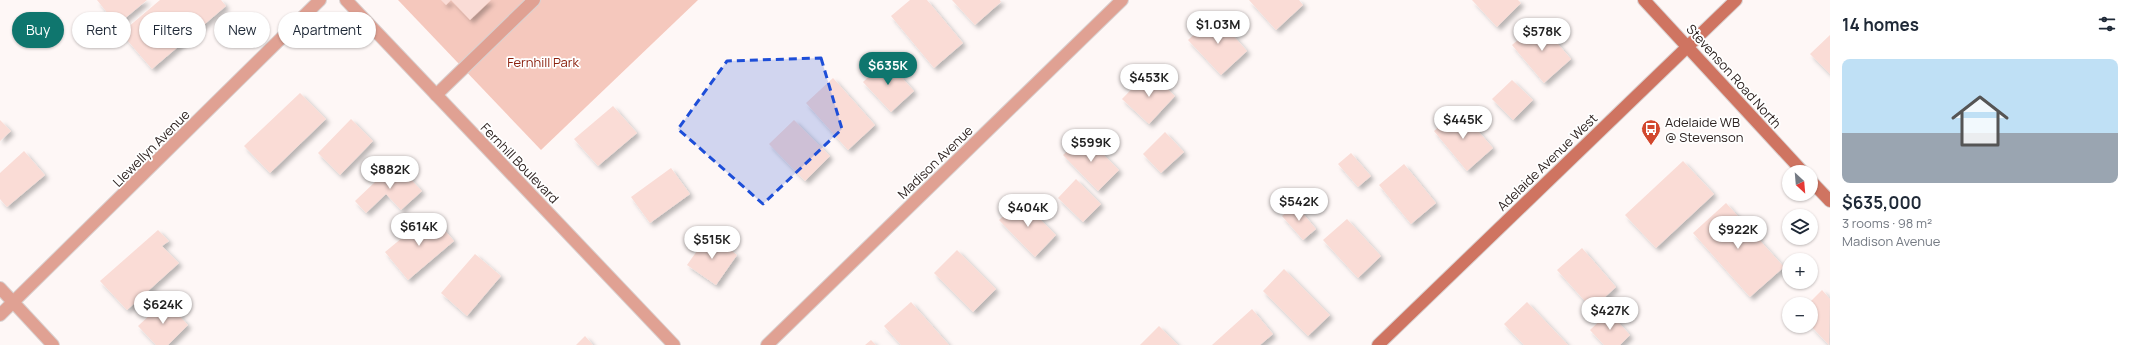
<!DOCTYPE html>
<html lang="en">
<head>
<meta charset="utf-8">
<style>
  :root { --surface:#fff; --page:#f2f2f3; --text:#1f2937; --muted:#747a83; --line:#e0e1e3; --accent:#0f766e }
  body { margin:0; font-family:Manrope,sans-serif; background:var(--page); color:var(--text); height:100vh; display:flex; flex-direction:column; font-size:15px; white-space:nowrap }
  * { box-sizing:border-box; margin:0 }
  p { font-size:13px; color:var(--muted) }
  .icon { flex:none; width:22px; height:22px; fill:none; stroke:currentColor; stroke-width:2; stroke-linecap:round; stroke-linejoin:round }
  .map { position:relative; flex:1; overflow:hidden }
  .details { display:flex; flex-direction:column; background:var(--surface); width:300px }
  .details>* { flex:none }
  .banner { position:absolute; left:12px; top:12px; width:380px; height:36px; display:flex; gap:8px }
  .needle { width:26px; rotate:154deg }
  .buttons { position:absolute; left:1782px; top:165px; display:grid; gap:8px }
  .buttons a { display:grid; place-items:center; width:36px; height:36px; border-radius:50%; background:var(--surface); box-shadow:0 1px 3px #0004; font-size:20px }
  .price { position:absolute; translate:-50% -34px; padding:0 9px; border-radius:14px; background:#fff; color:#222; font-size:13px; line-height:26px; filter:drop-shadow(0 1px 2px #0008) }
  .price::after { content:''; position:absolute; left:50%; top:24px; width:12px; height:9px; margin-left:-6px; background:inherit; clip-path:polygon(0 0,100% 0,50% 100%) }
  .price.selected { background:var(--accent); color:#fff }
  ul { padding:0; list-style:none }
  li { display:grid; align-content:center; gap:8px; height:212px; padding:0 12px }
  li+li { border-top:1px solid var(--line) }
  li span { display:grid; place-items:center; height:124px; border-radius:8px; color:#555 }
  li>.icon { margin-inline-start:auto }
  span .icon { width:72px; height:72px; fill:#fffc; stroke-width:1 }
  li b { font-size:17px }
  h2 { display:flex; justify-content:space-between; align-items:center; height:48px; padding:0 12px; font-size:17px }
  .chip { padding:0 14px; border-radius:18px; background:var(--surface); box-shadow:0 1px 3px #0004; font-size:14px; line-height:36px }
  .chip.selected { background:var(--accent); color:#fff }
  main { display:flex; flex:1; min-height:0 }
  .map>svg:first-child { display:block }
  .green { fill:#f5c8bd }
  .building { fill:#fadcd6; filter:url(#shadow) }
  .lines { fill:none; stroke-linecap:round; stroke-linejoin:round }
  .service-casing { stroke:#d9d1d0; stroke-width:14 }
  .minor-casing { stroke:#d9d1d0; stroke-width:14 }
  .secondary-casing { stroke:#d9d1d0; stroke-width:14 }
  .service { stroke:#e0a193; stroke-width:12 }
  .minor { stroke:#e0a193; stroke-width:12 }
  .secondary { stroke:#cf7461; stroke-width:12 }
  .marked { fill:#1d4ed8; fill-opacity:0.2; stroke:#1d4ed8; stroke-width:3; stroke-dasharray:8 5; stroke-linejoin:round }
  .labels { text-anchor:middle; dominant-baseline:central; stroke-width:3.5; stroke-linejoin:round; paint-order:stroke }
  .park-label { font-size:13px; fill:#8b210e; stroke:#fff }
  .street-label { font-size:13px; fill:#2e2321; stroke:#fff }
  .poi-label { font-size:13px; fill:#2e2321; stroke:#fff; text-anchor:start }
</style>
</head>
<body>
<main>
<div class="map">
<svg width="1830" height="345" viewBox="0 0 1830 345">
  <defs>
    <filter id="shadow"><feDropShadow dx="3.5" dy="3.5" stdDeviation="2" flood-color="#0004"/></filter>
  </defs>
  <rect width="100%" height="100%" fill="#fef7f6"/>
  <path class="green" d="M398 0H698L541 150Z"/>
  <path class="building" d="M97 0H147L117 25Z
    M160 0H221L226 6 152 69 121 33Z
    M441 0H451L446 5Z
    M451 0H491L470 20Z
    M910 0H927L963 43 934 68 891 16Z
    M952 0H1000L1001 2 975 25Z
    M1249 0H1299L1303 5 1276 30Z
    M1472 0H1518L1521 3 1497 27Z
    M1215 15 1247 51 1221 75 1188 40Z
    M1539 22 1571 59 1544 83 1512 45Z
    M1830 35V74L1810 54Z
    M886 60 914 91 891 112 863 82Z
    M1149 71 1175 96 1149 124 1122 99Z
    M833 78 875 125 848 150 806 103Z
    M1512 80 1533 100 1513 120 1492 99Z
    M300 93 326 119 270 173 244 146Z
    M613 106 637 133 598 166 574 139Z
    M1459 109 1493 148 1467 171 1434 131Z
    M351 119 373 141 340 175 318 153Z
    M0 120 11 131 0 141Z
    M794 120 830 156 805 181 769 144Z
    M1165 132 1184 152 1161 173 1143 154Z
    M1084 135 1119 170 1098 191 1063 155Z
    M24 151 45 175 7 207 0 199V173Z
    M1351 153 1371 176 1358 187 1338 164Z
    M1683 161 1714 194 1656 248 1625 215Z
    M395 163 422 191 401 210 386 194 366 213 355 201Z
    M1404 164 1436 203 1411 224 1379 185Z
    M671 168 690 194 650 223 631 197Z
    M1076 179 1101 204 1083 222 1058 198Z
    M1021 200 1056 235 1035 257 999 220Z
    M1726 203 1784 267 1750 297 1693 233Z
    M1296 205 1316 229 1303 240 1282 216Z
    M431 214 454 241 408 280 385 252Z
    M1347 219 1381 256 1358 278 1323 240Z
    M158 230 169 241 162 246 179 263 127 310 100 281Z
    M709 234 737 255 716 285 687 265Z
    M1582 248 1616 287 1592 309 1557 270Z
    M957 250 996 289 973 312 934 273Z
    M475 254 501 276 467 316 441 293Z
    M1284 269 1330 315 1308 336 1263 291Z
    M1822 290 1830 299 1829 345 1811 326V304H1808Z
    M165 301 188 325 168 345H156L138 326Z
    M911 302 949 345H901L884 326Z
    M1527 302 1568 345H1524L1504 324Z
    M1252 309 1273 334 1260 345H1212Z
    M1609 312 1630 335 1620 345H1604L1590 330Z
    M1159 326 1178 345H1140Z
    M585 336 593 345H576Z
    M871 340 876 345H865Z"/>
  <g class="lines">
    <defs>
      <path id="service" d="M436 95 534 0"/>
      <path id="minor" d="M346 0 674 345
        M0 288 53 345
        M0 315 320 0
        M767 345 1122 0"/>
      <path id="secondary" d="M1644 0 1803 172
        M1811 181 1830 201
        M1378 345 1736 0"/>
    </defs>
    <use href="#service" class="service-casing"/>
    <use href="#minor" class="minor-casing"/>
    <use href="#secondary" class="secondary-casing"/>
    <use href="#service" class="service"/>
    <use href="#minor" class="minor"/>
    <use href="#secondary" class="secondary"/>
  </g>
  <path class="marked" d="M821 58 842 129 763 204 678 129 727 61Z"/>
  <defs>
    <symbol id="bus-pin" viewBox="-11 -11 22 30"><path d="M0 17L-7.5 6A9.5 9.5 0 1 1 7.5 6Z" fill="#d2472d" stroke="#fff"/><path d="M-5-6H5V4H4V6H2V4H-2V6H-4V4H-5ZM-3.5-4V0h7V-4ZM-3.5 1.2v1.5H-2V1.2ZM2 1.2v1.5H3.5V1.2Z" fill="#fff"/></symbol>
  </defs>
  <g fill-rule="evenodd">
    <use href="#bus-pin" x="1640" y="118" width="22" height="30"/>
  </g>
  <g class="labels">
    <g class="park-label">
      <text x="543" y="62">Fernhill Park</text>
    </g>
    <g class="street-label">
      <text transform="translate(1734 76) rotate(48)">Stevenson Road North</text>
      <text transform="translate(151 148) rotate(-45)">Llewellyn Avenue</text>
      <text transform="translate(935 162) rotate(-44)">Madison Avenue</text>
      <text transform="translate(1547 162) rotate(-44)">Adelaide Avenue West</text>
      <text transform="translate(520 163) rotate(46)">Fernhill Boulevard</text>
    </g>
    <g class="poi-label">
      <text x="1665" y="122">Adelaide WB<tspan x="1665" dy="15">@ Stevenson</tspan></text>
    </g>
  </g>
</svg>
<div class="buttons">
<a><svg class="needle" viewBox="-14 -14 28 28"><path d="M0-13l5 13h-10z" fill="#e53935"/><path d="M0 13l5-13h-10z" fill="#747a83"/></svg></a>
<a><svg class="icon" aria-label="layers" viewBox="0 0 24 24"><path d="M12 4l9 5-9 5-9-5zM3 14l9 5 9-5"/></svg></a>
<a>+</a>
<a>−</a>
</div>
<b class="price" style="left:1218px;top:45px">$1.03M</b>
<b class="price" style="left:1542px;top:52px">$578K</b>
<b class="price selected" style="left:888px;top:86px">$635K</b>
<b class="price" style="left:1149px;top:98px">$453K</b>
<b class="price" style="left:1463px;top:140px">$445K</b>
<b class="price" style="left:1091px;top:163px">$599K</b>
<b class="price" style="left:390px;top:190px">$882K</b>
<b class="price" style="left:1299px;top:222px">$542K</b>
<b class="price" style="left:1028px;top:228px">$404K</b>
<b class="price" style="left:419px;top:247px">$614K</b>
<b class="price" style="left:1738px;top:250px">$922K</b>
<b class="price" style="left:712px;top:260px">$515K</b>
<b class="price" style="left:163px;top:325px">$624K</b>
<b class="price" style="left:1610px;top:331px">$427K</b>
<div class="banner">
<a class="chip selected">Buy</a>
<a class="chip">Rent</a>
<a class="chip">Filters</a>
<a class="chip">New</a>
<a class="chip">Apartment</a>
</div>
</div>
<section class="details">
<h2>14 homes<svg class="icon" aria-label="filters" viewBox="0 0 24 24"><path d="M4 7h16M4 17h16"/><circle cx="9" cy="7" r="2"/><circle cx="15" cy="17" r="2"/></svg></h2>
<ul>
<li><span style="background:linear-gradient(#bfe0f5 60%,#9aa5b1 0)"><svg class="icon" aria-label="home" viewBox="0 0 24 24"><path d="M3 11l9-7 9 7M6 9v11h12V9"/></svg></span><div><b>$635,000</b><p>3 rooms · 98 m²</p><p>Madison Avenue</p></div></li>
</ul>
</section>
</main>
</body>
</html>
